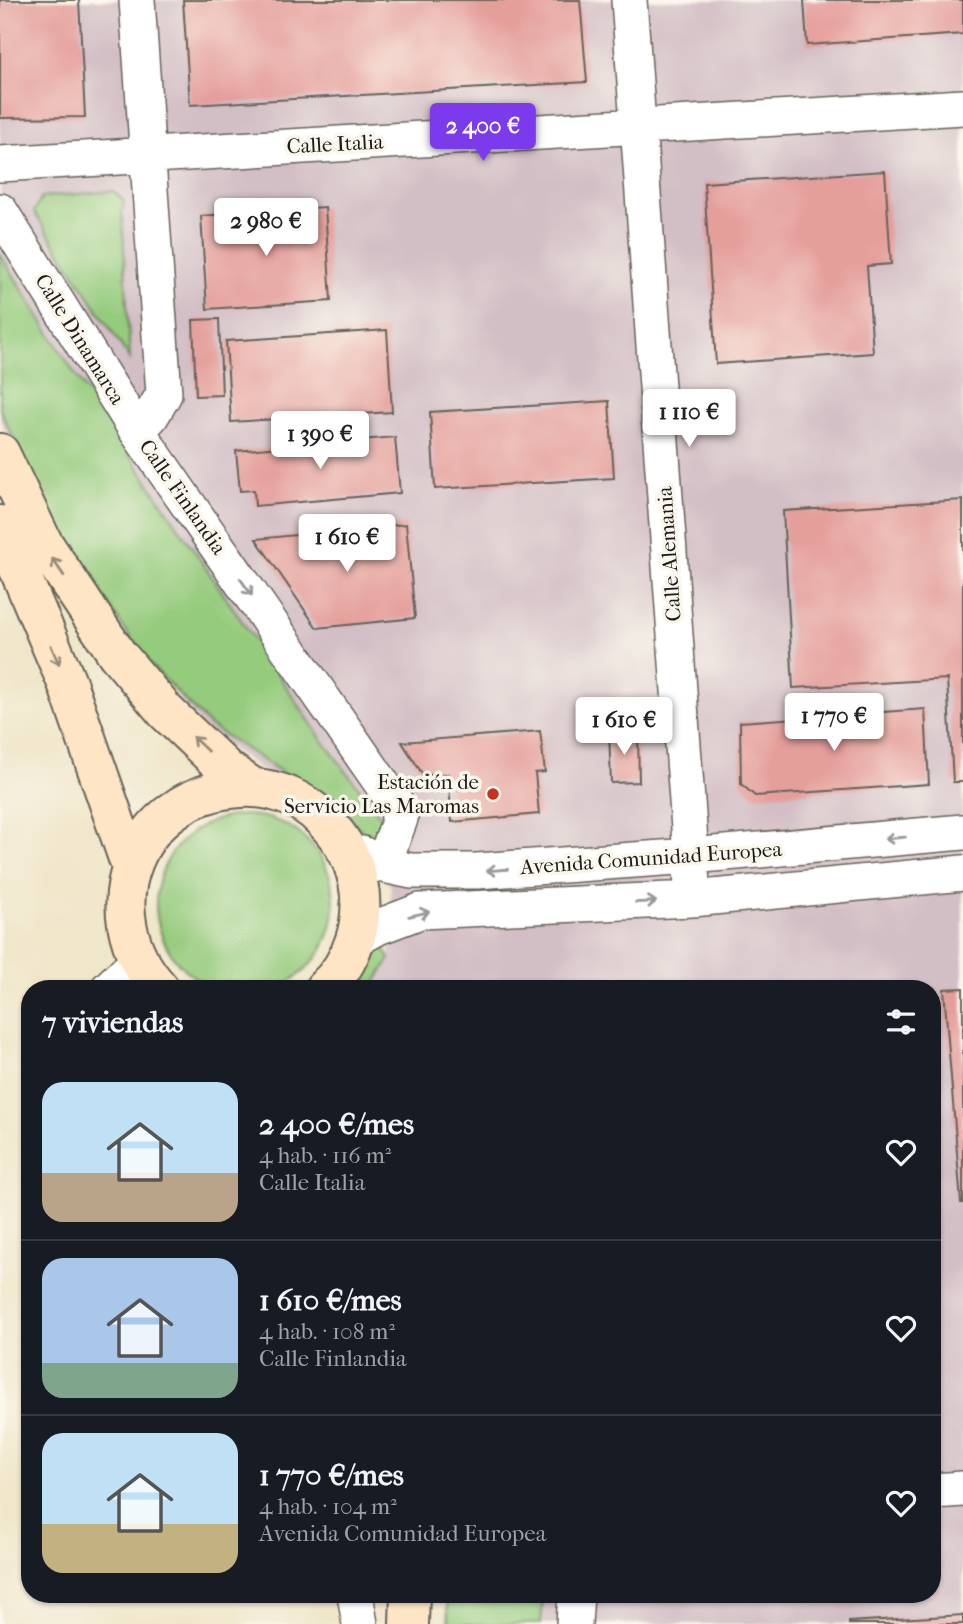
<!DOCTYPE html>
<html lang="es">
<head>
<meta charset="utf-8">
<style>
  :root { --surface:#171b24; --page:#242831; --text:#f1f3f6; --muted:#9ea1a6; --line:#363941; --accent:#7c3aed }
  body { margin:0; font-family:"IM FELL French Canon",serif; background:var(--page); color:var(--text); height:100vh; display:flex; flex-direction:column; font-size:26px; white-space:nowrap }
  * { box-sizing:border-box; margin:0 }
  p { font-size:23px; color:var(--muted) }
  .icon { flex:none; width:38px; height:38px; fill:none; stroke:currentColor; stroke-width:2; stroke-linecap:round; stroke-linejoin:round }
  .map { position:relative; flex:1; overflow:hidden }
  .details { position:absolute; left:21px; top:980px; width:920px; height:623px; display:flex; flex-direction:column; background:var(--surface); border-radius:28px; box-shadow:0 2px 5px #0004 }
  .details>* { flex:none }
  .price { position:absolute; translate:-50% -60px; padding:0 16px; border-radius:7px; background:#fff; color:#222; font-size:23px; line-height:46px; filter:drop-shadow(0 2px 4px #0008) }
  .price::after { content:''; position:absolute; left:50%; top:42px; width:21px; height:16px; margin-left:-10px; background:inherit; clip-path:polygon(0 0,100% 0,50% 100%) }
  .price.on { background:var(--accent); color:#fff }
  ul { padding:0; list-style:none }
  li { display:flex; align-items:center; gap:21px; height:175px; padding:0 21px }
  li+li { border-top:2px solid var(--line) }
  li span { display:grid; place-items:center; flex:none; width:196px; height:140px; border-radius:21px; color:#555 }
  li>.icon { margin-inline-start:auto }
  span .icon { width:84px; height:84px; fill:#fffc; stroke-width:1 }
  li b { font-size:30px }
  h2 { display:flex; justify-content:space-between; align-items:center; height:84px; padding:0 21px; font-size:30px }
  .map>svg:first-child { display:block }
  .industrial { fill:#d2bec5 }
  .green { fill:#95cb7d; stroke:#58744c; stroke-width:2 }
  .building { fill:#e59f9b }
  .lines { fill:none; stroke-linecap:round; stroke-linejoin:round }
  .minor-casing { stroke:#666359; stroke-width:38 }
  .secondary-casing { stroke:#666359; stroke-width:42 }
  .minor { stroke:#fff; stroke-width:35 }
  .secondary { stroke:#fde5c5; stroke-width:38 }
  .oneway { stroke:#988b79 }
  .oneway2 { stroke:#999 }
  .poi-dot { fill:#c8321e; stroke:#fbf7ec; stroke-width:2.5 }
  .labels { text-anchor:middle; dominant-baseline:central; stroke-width:7; stroke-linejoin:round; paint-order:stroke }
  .street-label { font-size:21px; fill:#1c1c1c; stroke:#fbf7ec }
  .poi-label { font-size:21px; fill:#1c1c1c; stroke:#fbf7ec; text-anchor:end }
</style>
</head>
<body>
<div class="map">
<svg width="963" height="1624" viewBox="0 0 963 1624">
  <rect width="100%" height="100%" fill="#fbf7ec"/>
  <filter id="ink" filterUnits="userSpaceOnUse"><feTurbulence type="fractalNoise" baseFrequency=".0143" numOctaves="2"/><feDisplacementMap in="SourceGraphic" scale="14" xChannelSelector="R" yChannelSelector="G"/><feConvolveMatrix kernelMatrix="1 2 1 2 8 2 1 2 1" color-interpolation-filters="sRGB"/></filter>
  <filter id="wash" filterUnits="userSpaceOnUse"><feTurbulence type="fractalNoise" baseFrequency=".00686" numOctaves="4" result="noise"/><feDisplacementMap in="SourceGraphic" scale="28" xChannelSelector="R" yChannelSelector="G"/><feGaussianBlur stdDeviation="1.57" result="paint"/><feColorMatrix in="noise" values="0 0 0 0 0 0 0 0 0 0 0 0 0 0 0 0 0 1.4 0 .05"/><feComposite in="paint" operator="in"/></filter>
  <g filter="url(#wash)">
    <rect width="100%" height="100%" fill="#f0e6ca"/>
    <path class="industrial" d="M0 0H963V1624H447L444 1594H933V989H352L382 943 390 957 391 886 343 824 206 731 127 637 57 533 0 420Z"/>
    <path class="green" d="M113 191 124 201 122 212 130 359 34 212 42 197Z
      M0 254 71 368 320 737 383 820 371 838 337 808 209 725 145 659 66 541 43 500 0 410Z
      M156 904a89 89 0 1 1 178 0a89 89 0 1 1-178 0Z
      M382 943 390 959 371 989H352Z
      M446 1594H543L541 1624H449Z"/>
    <g id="blocks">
      <path class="building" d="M0 0H79L85 117 0 118Z
        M183 0H580L587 82 190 105Z
        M804 0H963V34L807 45Z
        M885 171 891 264 867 266 873 353 716 364 704 183Z
        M325 207 331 301 207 309 201 216Z
        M219 319 222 395 196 396 193 320Z
        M387 330 392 412 231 422 226 341Z
        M609 401 614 478 435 489 430 412Z
        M395 437 400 493 255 506 254 490 240 491 236 451Z
        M963 500V782H953L947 679 793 688 783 511Z
        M406 524 415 618 317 628 256 539Z
        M925 709 929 784 755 796 741 784 740 722Z
        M540 731 545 772 535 773 539 814 452 822 448 774 423 775 402 742Z
        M638 731 639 782 611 783 609 732Z
        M963 988V1203H961L944 989Z
        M963 1615V1624H849V1622Z"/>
    </g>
  </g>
  <g filter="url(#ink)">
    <use href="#blocks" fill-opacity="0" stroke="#666359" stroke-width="2"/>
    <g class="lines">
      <defs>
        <path id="minor" d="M629 0 691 856 692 899
          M0 164 963 107
          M0 211 137 431 396 804 400 819 383 865
          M137 431 151 416 164 394 137 0
          M362 854 383 865 411 871H477L691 856 963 832
          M356 939 378 927 420 911 692 899 963 873
          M108 989 138 960
          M933 1491 963 1489
          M355 1594 360 1624
          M574 1624 576 1594"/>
        <path id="secondary" d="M0 453 43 543 117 654 166 712 226 769 252 787
          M0 525 67 683 131 867
          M160 989C88 912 135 793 241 788 267 786 294 795 315 812 337 831 352 853 358 882 366 920 353 963 324 989
          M409 1624 410 1594"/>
      </defs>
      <use href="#minor" class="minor-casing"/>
      <use href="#secondary" class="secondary-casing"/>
      <use href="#minor" class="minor"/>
      <use href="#secondary" class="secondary"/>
    </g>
    <defs><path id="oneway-shaft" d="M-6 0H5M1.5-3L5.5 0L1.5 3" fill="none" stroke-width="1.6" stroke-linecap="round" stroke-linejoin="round" transform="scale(1.75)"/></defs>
    <g class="oneway">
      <use href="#oneway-shaft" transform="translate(58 567) rotate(-124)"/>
      <use href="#oneway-shaft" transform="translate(55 655) rotate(67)"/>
      <use href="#oneway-shaft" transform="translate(200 744) rotate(-136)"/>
    </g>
    <g class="oneway2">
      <use href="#oneway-shaft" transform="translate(246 587) rotate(55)"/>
      <use href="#oneway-shaft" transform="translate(895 838) rotate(175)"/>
      <use href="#oneway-shaft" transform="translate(497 870) rotate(176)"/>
      <use href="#oneway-shaft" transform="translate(646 902) rotate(-3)"/>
      <use href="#oneway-shaft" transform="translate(419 914) rotate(-13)"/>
    </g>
  </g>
  <circle class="poi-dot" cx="493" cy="794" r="7"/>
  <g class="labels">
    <g class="street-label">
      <text transform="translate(335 144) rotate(-3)">Calle Italia</text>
      <text transform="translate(80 339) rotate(58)">Calle Dinamarca</text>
      <text transform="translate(183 497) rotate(55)">Calle Finlandia</text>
      <text transform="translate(669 554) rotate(-94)">Calle Alemania</text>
      <text transform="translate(651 858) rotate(-4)">Avenida Comunidad Europea</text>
    </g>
    <g class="poi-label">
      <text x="479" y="782">Estación de<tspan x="479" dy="24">Servicio Las Maromas</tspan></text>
    </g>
  </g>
</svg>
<b class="price on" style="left:483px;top:163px">2 400 €</b>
<b class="price" style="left:266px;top:258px">2 980 €</b>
<b class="price" style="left:689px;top:449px">1 110 €</b>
<b class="price" style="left:320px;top:471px">1 390 €</b>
<b class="price" style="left:347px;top:574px">1 610 €</b>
<b class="price" style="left:834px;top:753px">1 770 €</b>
<b class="price" style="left:624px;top:757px">1 610 €</b>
<section class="details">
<h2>7 viviendas<svg class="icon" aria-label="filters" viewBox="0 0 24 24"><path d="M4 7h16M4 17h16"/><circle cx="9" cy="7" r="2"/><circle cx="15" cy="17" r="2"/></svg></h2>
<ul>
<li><span style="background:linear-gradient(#bfe0f5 65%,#b9a48a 0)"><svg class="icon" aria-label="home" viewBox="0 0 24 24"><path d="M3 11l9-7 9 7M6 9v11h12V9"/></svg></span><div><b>2 400 €/mes</b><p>4 hab. · 116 m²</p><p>Calle Italia</p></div><svg class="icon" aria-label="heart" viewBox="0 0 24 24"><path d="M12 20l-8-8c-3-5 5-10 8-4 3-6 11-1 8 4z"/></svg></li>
<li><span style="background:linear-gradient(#a9c7e8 75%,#7fa58c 0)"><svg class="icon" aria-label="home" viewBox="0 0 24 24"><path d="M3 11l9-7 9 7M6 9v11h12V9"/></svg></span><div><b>1 610 €/mes</b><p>4 hab. · 108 m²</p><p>Calle Finlandia</p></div><svg class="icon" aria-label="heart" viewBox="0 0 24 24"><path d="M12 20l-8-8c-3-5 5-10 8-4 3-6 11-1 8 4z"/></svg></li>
<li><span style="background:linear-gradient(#bfe0f5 65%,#c2b280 0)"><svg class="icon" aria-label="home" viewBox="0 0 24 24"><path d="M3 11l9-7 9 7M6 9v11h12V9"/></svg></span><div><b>1 770 €/mes</b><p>4 hab. · 104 m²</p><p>Avenida Comunidad Europea</p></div><svg class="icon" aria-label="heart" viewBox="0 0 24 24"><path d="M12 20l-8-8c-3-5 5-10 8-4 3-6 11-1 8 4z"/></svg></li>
</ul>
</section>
</div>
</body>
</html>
